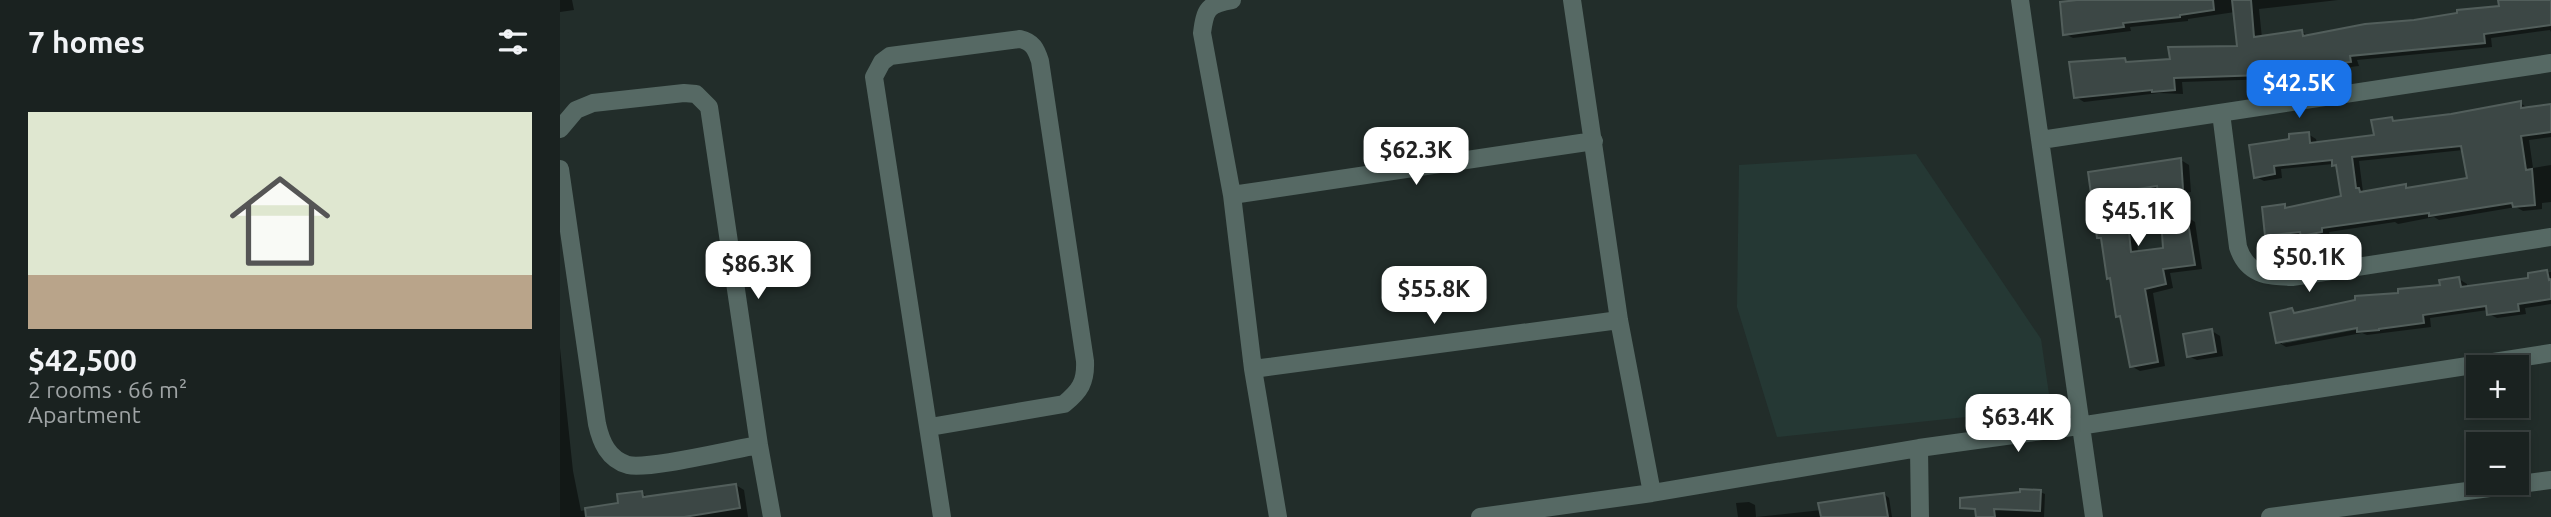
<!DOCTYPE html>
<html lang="en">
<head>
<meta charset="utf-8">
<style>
  :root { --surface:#1a2220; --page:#232a29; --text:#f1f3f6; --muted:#9fa4a5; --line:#383f3e; --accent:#1a73e8 }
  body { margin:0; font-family:Ubuntu,sans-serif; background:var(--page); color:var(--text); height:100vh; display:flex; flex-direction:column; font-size:26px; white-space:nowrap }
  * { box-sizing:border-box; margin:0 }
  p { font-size:23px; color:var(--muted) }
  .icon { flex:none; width:38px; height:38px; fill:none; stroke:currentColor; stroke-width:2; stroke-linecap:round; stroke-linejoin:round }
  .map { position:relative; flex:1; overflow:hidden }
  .details { display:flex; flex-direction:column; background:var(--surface); width:560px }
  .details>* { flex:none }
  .controls { position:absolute; left:1906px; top:355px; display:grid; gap:14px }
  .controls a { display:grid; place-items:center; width:63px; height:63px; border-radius:0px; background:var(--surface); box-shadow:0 4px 10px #0003,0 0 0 2px var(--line); font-size:35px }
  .price { position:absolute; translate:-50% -60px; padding:0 16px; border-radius:14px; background:#fff; color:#222; font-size:23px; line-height:46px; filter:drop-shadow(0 2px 4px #0008) }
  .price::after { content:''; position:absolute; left:50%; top:42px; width:21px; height:16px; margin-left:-10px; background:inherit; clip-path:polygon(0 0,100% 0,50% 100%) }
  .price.active { background:var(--accent); color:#fff }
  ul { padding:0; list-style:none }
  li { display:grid; align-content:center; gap:14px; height:371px; padding:0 28px }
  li+li { border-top:2px solid var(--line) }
  li span { display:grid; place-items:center; height:217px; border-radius:0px; color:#555 }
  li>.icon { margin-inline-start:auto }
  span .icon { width:126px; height:126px; fill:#fffc; stroke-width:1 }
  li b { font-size:30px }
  h2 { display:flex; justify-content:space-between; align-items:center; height:84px; padding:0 28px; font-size:30px }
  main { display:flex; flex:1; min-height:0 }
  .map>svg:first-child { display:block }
  .built { fill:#253834 }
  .shadow { fill:#0007; fill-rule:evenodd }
  .building { fill:#3c4745; stroke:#525e5b; stroke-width:2; fill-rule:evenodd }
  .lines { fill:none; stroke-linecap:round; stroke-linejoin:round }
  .street { stroke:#566964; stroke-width:18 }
</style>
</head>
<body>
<main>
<section class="details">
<h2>7 homes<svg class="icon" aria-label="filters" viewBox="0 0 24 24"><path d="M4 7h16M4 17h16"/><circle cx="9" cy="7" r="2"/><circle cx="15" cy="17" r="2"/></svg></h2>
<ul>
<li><span style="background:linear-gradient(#dfe7d0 75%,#b9a48a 0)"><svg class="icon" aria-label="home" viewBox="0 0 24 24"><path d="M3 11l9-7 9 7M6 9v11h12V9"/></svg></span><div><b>$42,500</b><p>2 rooms · 66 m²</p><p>Apartment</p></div></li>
</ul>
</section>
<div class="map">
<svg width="1991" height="517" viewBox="0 0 1991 517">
  <rect width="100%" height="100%" fill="#222d2a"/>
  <path class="built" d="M1356 154 1481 339 1491 408 1217 437 1177 307 1179 165Z"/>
  <path class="shadow" d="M0 0H12L14 10 0 12Z
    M1537 0H1778L1699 9 1702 38 1742 32 1749 36 1854 22 1941 7 1940 0H1991V32L1990 30 1931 38 1932 47 1797 60 1799 66 1711 76V79L1622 82 1623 94 1599 93 1524 102 1516 97 1565 60 1572 63 1612 60 1679 47 1675 12 1628 19V21L1570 27 1571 31 1513 38 1505 34Z
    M1960 103 1968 108 1991 106V137L1969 140 1973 168 1991 165V202L1982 203V209L1963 211 1956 207 1879 220 1874 217 1838 224 1835 222 1769 232 1770 236 1750 240 1744 236 1715 240 1707 235 1724 206 1729 209 1783 198 1778 167 1773 164 1721 169 1722 178 1704 181 1696 177 1731 140 1748 134 1756 139 1757 144 1816 137 1832 119 1837 122 1892 116ZM1903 150 1909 180 1850 189 1845 186 1803 192 1799 161Z
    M1621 160 1629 165 1631 192 1607 196 1598 191 1572 195 1578 253 1605 249 1627 217 1635 222 1642 269 1610 273 1613 288 1593 293 1605 366 1580 371 1571 366 1562 318 1558 315 1543 240 1539 237 1530 174Z
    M1991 272V304L1965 308 1966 314 1937 318 1929 314 1928 310 1870 318 1871 327 1807 335 1802 333 1726 347 1718 342 1732 310 1739 314 1882 286 1899 279 1907 284V287L1970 279V275ZM1805 325 1806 328 1722 344V341Z
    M1652 331 1660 336 1663 356 1637 360 1628 356Z
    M0 348 13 471 21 511 60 504 82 493 90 498 176 485 184 490 188 517H0Z
    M1480 492 1485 494 1484 517H1418L1416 498Z
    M1324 494 1329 498 1332 517H1178L1176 503 1189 502 1195 505 1196 517 1262 510Z"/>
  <path class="building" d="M1517 0H1653L1654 10 1620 15V17L1563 23 1564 27 1503 35 1500 2Z
    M1672 0H1691L1694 37 1742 30 1743 36 1805 24 1854 20 1897 13V10L1939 6 1938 0H1991V25L1924 34 1925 43 1790 56 1791 62 1704 72V75L1614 78 1615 90 1592 92V90L1514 98 1509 62 1565 58 1566 62 1610 59 1608 47 1677 46Z
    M1961 101V108L1991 104V132L1961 136 1966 170 1972 169 1975 205 1953 207 1952 203 1869 216V213L1762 228V232L1741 236 1740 232 1705 236 1702 207 1725 204V208L1781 196 1776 165 1772 166V160L1714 166 1715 174 1694 178 1689 145 1729 139V134L1749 132 1750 143 1814 135 1811 120 1832 117 1833 121 1891 114ZM1901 146 1907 178 1846 188V184L1800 192 1799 188H1796L1792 157Z
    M1621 158 1623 189 1598 192 1597 186 1565 191 1571 252 1603 248 1601 219 1627 216 1635 265 1603 269 1606 284 1585 289 1598 362 1570 367 1560 316 1556 317 1550 278 1547 279 1541 238H1537L1528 172Z
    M1987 270 1989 280 1991 279V299L1958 304 1959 311 1927 315 1926 306 1863 315 1864 323 1819 329V330L1797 332V328L1716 343 1710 313 1732 308 1734 313 1795 300V296L1838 293V289L1880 285 1879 280 1899 277 1901 287 1968 278V273Z
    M1652 329 1656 352 1627 357 1623 334Z
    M176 484 180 508 124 517H26L25 508 58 503 57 494 82 491 83 497Z
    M1460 489 1481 490 1480 511 1434 509 1435 517H1416L1415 509 1400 508V498L1460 492Z
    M1324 493 1328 517H1261L1258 503Z"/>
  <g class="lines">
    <path class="street" d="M672 0C648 4 645 9 642 33L672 195 693 369 718 517
      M1012 0 1059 320 1092 493
      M1460 0 1534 517
      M1661 113 1678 247C1687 275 1707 276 1732 277L1991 237
      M0 129 16 110 33 103 124 93 136 94 149 107 199 445 212 517
      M1481 140 1991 63
      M0 169 37 424C41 442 48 459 68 465 89 470 173 449 199 445
      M672 195 1034 141
      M693 369 1059 320
      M370 427 504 404C520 391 526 382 525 361L480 61C476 49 473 42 460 39L330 56 322 62 314 77 382 517
      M1359 448 1360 517
      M920 517 1092 493 1359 448 1519 426 1991 353
      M1710 517 1991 480"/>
  </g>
</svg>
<div class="controls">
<a>+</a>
<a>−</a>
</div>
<b class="price active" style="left:1739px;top:120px">$42.5K</b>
<b class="price" style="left:856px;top:187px">$62.3K</b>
<b class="price" style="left:1578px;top:248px">$45.1K</b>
<b class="price" style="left:1749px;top:294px">$50.1K</b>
<b class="price" style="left:198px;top:301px">$86.3K</b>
<b class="price" style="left:874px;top:326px">$55.8K</b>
<b class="price" style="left:1458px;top:454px">$63.4K</b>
</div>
</main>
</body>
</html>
